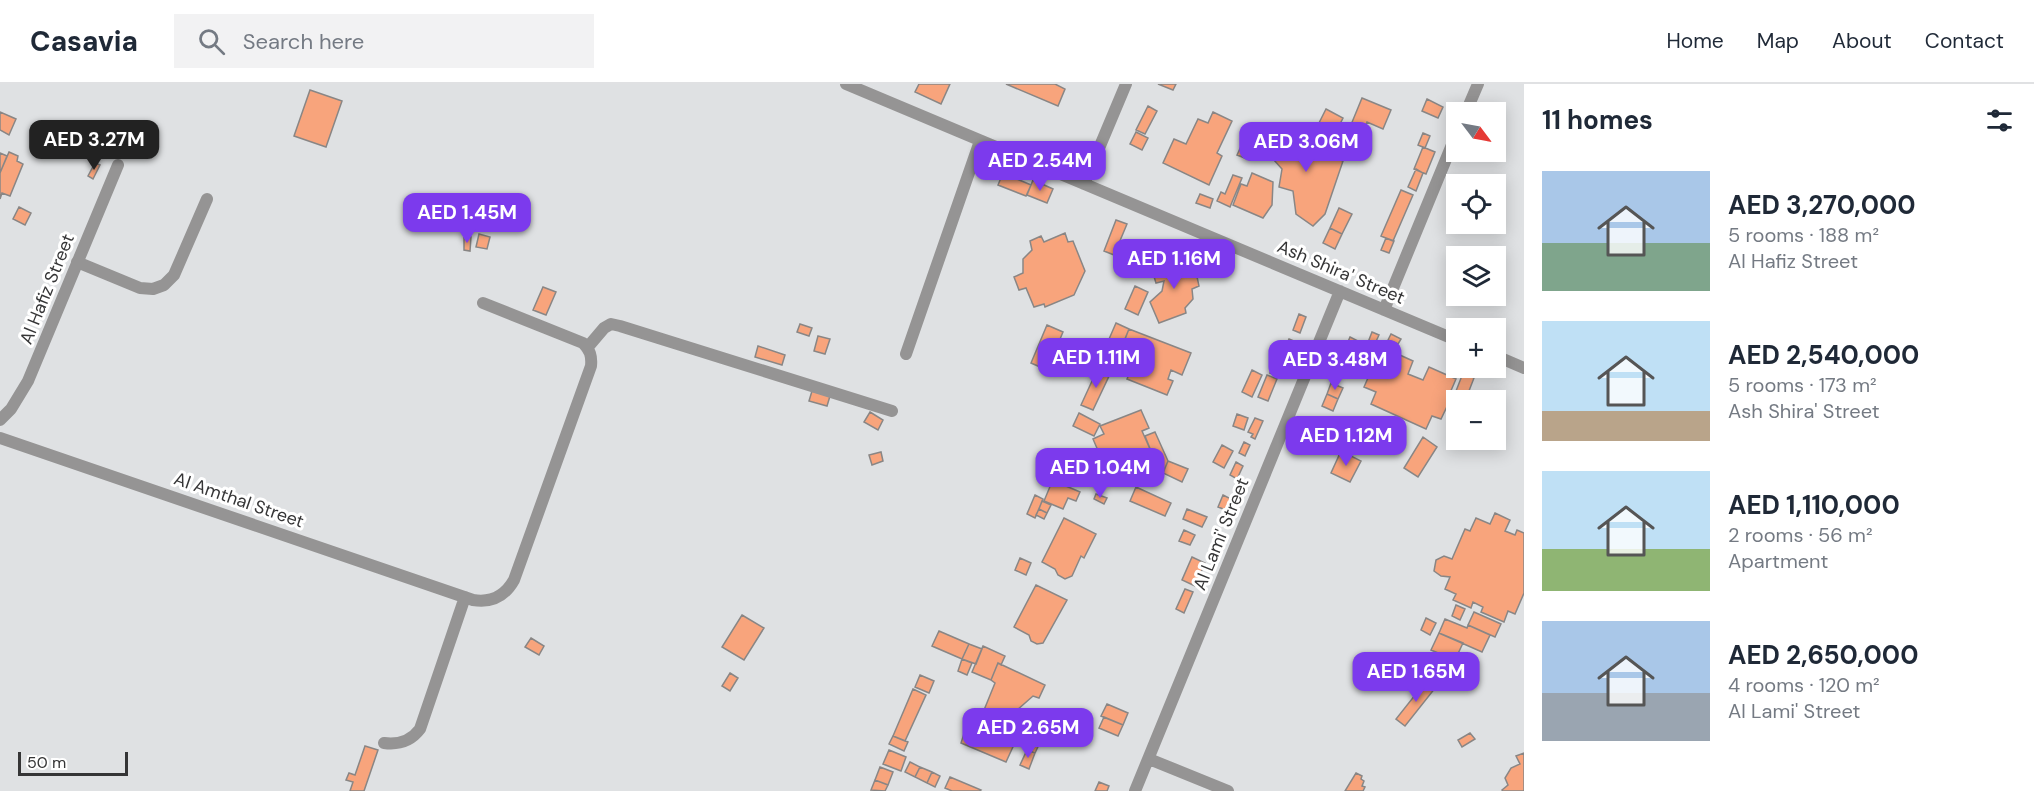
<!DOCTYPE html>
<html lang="en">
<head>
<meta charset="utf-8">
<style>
  :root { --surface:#fff; --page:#f2f2f3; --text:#1f2937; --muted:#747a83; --line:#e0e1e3; --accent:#7c3aed }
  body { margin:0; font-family:"DM Sans",sans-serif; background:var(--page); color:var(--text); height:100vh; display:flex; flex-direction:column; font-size:22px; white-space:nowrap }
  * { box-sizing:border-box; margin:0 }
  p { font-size:20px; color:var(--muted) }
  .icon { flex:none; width:33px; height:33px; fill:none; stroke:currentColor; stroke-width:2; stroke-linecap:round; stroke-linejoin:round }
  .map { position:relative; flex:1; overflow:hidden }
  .side { display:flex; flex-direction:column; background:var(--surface); width:510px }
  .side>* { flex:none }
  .needle { width:39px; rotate:122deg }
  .tools { position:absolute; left:1446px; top:18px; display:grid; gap:12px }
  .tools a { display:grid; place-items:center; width:60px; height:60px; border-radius:0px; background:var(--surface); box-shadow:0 3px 15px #0003; font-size:30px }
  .scale { position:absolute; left:18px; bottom:15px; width:110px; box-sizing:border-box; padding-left:6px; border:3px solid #353536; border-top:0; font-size:16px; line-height:21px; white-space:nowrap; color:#353536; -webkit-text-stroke:4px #fff; paint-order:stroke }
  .price { position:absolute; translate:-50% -51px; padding:0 14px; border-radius:12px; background:var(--accent); color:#fff; font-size:20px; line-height:39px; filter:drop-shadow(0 2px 3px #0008) }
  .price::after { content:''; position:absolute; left:50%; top:36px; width:18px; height:14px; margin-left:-9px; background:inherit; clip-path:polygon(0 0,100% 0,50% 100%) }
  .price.active { background:#222; color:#fff }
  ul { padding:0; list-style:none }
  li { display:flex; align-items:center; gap:18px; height:150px; padding:0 18px }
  li span { display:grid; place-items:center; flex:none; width:168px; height:120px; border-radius:0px; color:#555 }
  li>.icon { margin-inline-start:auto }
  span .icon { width:72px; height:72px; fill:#fffc; stroke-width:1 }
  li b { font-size:26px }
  h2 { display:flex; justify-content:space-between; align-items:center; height:72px; padding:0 18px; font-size:26px }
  header { display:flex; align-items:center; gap:36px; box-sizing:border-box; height:84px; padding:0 30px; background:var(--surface); border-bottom:2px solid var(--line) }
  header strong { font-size:28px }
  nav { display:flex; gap:33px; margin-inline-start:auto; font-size:21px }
  .search { width:420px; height:54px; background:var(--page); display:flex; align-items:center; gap:15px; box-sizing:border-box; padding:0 21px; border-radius:0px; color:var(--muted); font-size:22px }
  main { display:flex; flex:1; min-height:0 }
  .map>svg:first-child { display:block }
  .building { fill:#f8a47c; stroke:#898685; stroke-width:1.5 }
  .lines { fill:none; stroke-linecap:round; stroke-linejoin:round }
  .street { stroke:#959494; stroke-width:12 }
  .labels { text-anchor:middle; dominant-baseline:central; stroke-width:6; stroke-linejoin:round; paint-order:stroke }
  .street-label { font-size:18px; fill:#353536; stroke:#fff }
</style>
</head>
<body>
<header>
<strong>Casavia</strong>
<div class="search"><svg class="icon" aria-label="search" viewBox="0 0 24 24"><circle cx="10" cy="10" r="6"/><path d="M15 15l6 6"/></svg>Search here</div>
<nav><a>Home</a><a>Map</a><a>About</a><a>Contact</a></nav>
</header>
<main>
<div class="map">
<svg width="1524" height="707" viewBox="0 0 1524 707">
  <rect width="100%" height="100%" fill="#dfe1e3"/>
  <path class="building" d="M919 0H950L941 20 915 8Z
    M1006 0H1055L1065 5 1058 22Z
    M1158 0H1176L1173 6Z
    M310 6 342 17 326 63 294 52Z
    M1362 14 1391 26 1383 45 1367 38 1361 53 1348 48Z
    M1427 15 1443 23 1438 34 1422 27Z
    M1148 22 1157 27 1145 50 1136 46Z
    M1326 25 1343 34 1335 50 1318 41Z
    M0 28 16 35 9 51 0 46Z
    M1213 28 1232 37 1217 69 1222 72 1209 101 1163 79 1174 55 1186 60 1198 35 1208 39Z
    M1250 42 1263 48 1257 61 1244 56Z
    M1281 44 1327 61V71L1343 77 1325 130 1313 142 1296 130 1293 107 1279 103 1282 85 1273 75 1272 47Z
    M50 46 79 59 74 70 45 57Z
    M1136 48 1148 54 1142 66 1130 60Z
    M1423 49 1430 52 1425 64 1418 61Z
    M1244 56 1257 61 1250 76 1237 71Z
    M1423 63 1435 68 1426 90 1414 85Z
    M9 68 18 72 17 77 23 80 10 112 2 109 0 115V89Z
    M0 69 7 72 0 89Z
    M95 79 100 81 93 95 88 92Z
    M1416 85 1423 89 1416 107 1408 103Z
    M1003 89 1031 101 1026 112 998 101Z
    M1252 89 1273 98 1272 121 1263 134 1233 121 1241 100 1247 102Z
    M1233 91 1242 94 1230 123 1217 117 1221 108 1225 110Z
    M1033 96 1053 105 1047 119 1027 111Z
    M1401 106 1413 111 1393 157 1381 152Z
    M1200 110 1213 115 1210 124 1196 119Z
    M19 123 31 129 25 141 13 135Z
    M1339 124 1352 130 1342 150 1330 144Z
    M1116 136 1127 140 1114 171 1104 167Z
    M1330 144 1342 150 1335 165 1323 159Z
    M1065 149 1068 158 1073 157 1085 187 1074 211 1045 223 1044 220 1034 223 1026 204 1019 206 1014 193 1023 189V175L1032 166 1030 157 1041 152 1044 158Z
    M479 150 490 153 487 165 476 163Z
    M464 153H471L470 167 464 166Z
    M1386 154 1394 157 1389 169 1381 166Z
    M1186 176 1191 188H1196L1199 202 1192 205 1193 215 1185 224 1186 229 1159 239 1150 218 1162 207 1164 197 1156 199 1152 186Z
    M1135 202 1148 208 1138 231 1125 225Z
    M543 203 556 208 546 231 533 226Z
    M1299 230 1306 233 1300 249 1293 246Z
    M1116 239 1129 245 1120 268 1106 262Z
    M800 240 812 244 809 252 797 248Z
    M1047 241 1063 248 1047 286 1031 279Z
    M1129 245 1191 269 1182 291 1171 286 1168 295 1173 297 1167 311 1127 295 1138 269 1122 262Z
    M1372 248 1379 251 1373 264 1367 261Z
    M1391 250 1401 255 1398 260 1388 256Z
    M818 252 830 255 825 270 814 267Z
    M1350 253 1362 259 1349 290 1337 284Z
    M1289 255 1296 258 1288 277 1281 274Z
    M758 262 785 271 782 281 755 273Z
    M1122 262 1126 264 1120 279 1116 277Z
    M1391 267 1413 277 1408 290 1423 296 1429 283 1456 295 1450 309 1453 310 1441 335 1432 332 1426 345 1371 320 1376 308 1364 303 1375 278 1378 279 1383 268 1389 270Z
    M1277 273 1288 277 1281 293 1270 289Z
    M1098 284 1110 290 1093 326 1081 321Z
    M1252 286 1262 291 1252 313 1242 308Z
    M1463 289 1474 294 1467 312 1456 307Z
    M1267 291 1277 295 1268 317 1258 313Z
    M1331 299 1343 304 1338 315 1327 310Z
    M812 307 830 312 827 322 809 317Z
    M1327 310 1338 315 1333 327 1322 322Z
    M1141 326 1149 344 1142 347 1150 365 1144 377 1126 384 1128 391 1111 397 1093 355 1104 350 1100 342Z
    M870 328 883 336 878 346 864 338Z
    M1079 329 1100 340 1094 352 1073 342Z
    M1237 330 1248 334 1244 346 1233 342Z
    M1255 334 1263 337 1255 355 1251 353 1253 350 1248 348Z
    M1155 348 1168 377 1165 384 1159 387 1145 352Z
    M1423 353 1437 363 1418 393 1404 384Z
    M1244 358 1250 361 1245 372 1239 369Z
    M1222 361 1233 367 1224 384 1213 378Z
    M1341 367 1361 377 1350 398 1331 389Z
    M881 368 883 377 872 381 869 371Z
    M1060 373 1080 382 1075 394 1055 385Z
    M1168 377 1188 385 1182 398 1163 389Z
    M1236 378 1243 382 1237 395 1230 391Z
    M1083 384 1091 387 1086 397 1078 394Z
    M1054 393 1067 399 1066 402 1080 408 1076 417 1068 414 1063 425 1044 417Z
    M1136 403 1171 419 1165 432 1130 417Z
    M1096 410 1107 414 1104 420 1094 415Z
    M1035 411 1043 415 1035 434 1027 430Z
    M1223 411 1231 415 1226 426 1218 423Z
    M1042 417 1051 421 1047 429 1039 425Z
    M1039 425 1047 429 1044 435 1036 431Z
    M1187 425 1207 433 1202 443 1183 435Z
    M1495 429 1510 436 1505 447 1515 451 1517 446 1524 449V509L1515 530 1508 527 1504 538 1481 528 1483 523 1473 518 1471 524 1453 516 1456 510 1445 505 1450 493 1441 492 1434 487 1436 476 1444 472 1452 475 1465 445 1470 447 1476 434 1490 440Z
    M1064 434 1096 450 1084 474 1081 472 1072 492 1065 495 1058 491 1055 485 1042 478Z
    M1184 446 1195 451 1190 461 1179 457Z
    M1192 473 1205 479 1195 502 1182 496Z
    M1020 474 1031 479 1026 491 1015 486Z
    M1036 501 1067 516 1043 559 1037 560 1031 557 1029 551 1014 543Z
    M1185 505 1193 508 1184 529 1176 525Z
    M1456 521 1465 525 1460 536 1452 532Z
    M1474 528 1501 540 1495 553 1468 541Z
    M742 531 764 544 744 576 722 563Z
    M1426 534 1436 539 1430 551 1421 546Z
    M1445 535 1467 544 1468 541 1490 551 1482 568 1439 549Z
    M939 547 969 560 962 575 932 562Z
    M1439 549 1463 559 1455 576 1431 566Z
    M531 554 544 562 539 571 525 563Z
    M969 560 982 565 976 580 962 575Z
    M983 562 1005 572 1001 581 998 579 991 596 972 588Z
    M962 575 972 579 967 591 958 587Z
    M1450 577 1461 582 1459 587 1448 582Z
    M998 579 1045 601 1039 614 1033 612 1016 627 1010 639 1017 654 1006 678 961 659 968 637 982 631 995 599 991 596Z
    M730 589 738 594 730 607 722 602Z
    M920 591 934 597 929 609 915 603Z
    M1427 596 1436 603 1405 642 1396 635Z
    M913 605 926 611 905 657 893 652Z
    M1107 620 1128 629 1123 641 1101 632Z
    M1104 633 1123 641 1118 652 1099 644Z
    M1034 648 1043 652 1035 669 1027 666Z
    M1470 649 1475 655 1462 663 1458 656Z
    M893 652 908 658 904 667 889 660Z
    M365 662 378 666 364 707H350L353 698 346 696 349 689 355 691Z
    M889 666 906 673 901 687 883 680Z
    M1027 666 1035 669 1029 685 1020 681Z
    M1524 669V707H1503L1502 706 1508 701 1505 694 1511 684 1520 680 1516 672Z
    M910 678 920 683 915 693 905 688Z
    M880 683 893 688 888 701 875 696Z
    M920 683 932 688 927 699 915 693Z
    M932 688 940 692 935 703 927 699Z
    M1356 689 1362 692 1361 695 1364 697 1362 702 1365 703 1363 707H1345Z
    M950 693 981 706 980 707H952L945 704Z
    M875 696 888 701 885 707 871 706Z
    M1099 698 1109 702 1107 707H1095Z"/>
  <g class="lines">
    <path class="street" d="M846 0 1456 256
      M1466 28 1478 0
      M1084 100 1126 0
      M77 178 140 204 153 205 164 201 174 191 207 115
      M1384 226 1456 51
      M587 264 604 244 611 240 620 242 892 327
      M906 270 980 57
      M1496 272 1524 284
      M0 336 11 325 28 297 118 81
      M0 354 473 516C491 519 505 512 514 496L591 282C592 272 590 266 583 259L483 219
      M384 659C399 661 411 657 420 645L465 513
      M1149 675 1228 707
      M1135 707 1340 207"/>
  </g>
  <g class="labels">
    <g class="street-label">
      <text transform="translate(1341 188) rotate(23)">Ash Shira' Street</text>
      <text transform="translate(47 205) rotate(-68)">Al Hafiz Street</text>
      <text transform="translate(239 416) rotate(19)">Al Amthal Street</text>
      <text transform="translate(1221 450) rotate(-68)">Al Lami' Street</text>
    </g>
  </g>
</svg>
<div class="tools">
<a><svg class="needle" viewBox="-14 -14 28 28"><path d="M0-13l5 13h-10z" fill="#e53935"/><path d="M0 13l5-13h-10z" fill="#747a83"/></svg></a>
<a><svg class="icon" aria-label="locate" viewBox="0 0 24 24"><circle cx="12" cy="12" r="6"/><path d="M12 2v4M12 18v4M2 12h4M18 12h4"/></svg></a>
<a><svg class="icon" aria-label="layers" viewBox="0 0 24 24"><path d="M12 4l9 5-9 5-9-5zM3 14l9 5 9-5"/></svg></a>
<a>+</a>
<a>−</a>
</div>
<div class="scale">50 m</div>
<b class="price active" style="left:94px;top:87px">AED 3.27M</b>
<b class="price" style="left:1306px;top:89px">AED 3.06M</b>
<b class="price" style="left:1040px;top:108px">AED 2.54M</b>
<b class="price" style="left:467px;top:160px">AED 1.45M</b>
<b class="price" style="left:1174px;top:206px">AED 1.16M</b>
<b class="price" style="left:1096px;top:305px">AED 1.11M</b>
<b class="price" style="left:1335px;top:307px">AED 3.48M</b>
<b class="price" style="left:1346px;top:383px">AED 1.12M</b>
<b class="price" style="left:1100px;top:415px">AED 1.04M</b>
<b class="price" style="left:1416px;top:619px">AED 1.65M</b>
<b class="price" style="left:1028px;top:675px">AED 2.65M</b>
</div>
<section class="side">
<h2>11 homes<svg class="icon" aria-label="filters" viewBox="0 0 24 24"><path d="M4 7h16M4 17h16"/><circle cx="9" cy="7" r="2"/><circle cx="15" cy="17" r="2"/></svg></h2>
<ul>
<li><span style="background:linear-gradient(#a9c7e8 60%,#7fa58c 0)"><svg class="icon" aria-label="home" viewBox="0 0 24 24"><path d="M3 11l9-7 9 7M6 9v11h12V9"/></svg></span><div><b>AED 3,270,000</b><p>5 rooms · 188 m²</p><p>Al Hafiz Street</p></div></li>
<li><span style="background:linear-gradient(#bfe0f5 75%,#b9a48a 0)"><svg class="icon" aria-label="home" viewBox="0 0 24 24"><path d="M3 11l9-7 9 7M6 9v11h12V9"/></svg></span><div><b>AED 2,540,000</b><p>5 rooms · 173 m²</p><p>Ash Shira' Street</p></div></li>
<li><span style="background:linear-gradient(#bfe0f5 65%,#8fb573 0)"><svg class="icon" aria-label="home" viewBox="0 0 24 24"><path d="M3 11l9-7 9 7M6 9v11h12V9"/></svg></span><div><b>AED 1,110,000</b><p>2 rooms · 56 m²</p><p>Apartment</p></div></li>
<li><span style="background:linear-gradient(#a9c7e8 60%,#9aa5b1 0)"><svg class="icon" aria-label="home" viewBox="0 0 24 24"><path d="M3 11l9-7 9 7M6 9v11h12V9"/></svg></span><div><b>AED 2,650,000</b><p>4 rooms · 120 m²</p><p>Al Lami' Street</p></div></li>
</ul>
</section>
</main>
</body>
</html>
